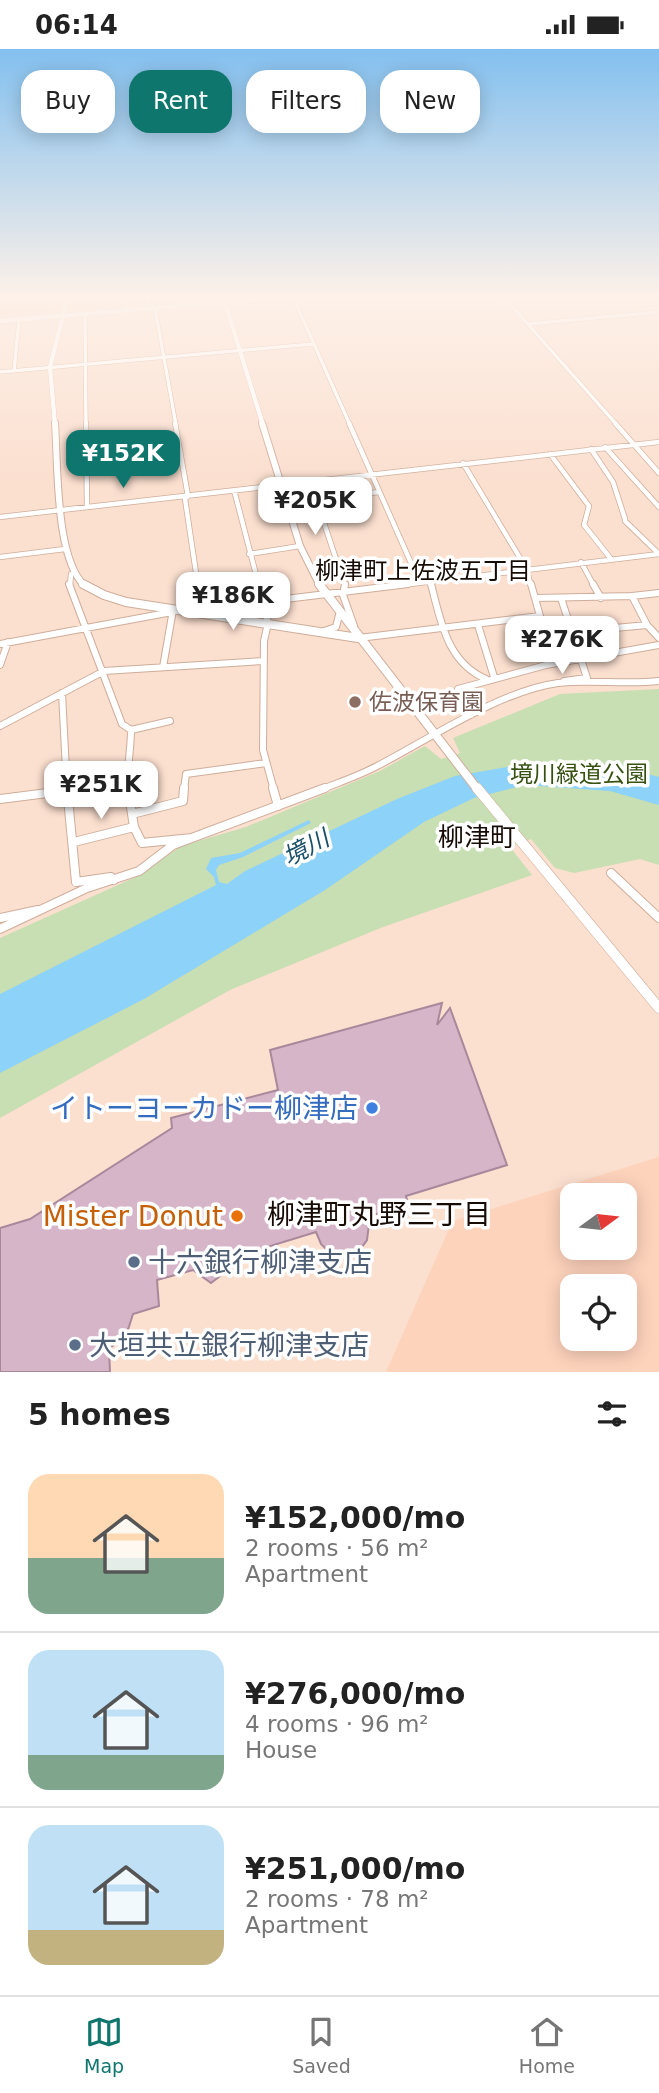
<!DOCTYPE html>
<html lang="en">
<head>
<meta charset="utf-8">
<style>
  :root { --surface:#fff; --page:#f6f6f6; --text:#222; --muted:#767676; --line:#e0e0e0; --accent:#0f766e }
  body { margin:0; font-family:"DejaVu Sans","Noto Sans JP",sans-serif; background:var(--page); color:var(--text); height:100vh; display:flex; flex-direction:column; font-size:26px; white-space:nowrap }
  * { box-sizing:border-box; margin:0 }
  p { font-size:23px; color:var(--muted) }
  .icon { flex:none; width:38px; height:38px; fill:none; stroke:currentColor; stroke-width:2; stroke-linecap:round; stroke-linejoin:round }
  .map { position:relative; height:1323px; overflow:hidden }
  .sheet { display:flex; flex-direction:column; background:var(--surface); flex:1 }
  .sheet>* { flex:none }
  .hud { position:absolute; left:21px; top:21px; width:618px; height:63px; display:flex; gap:14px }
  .needle { width:46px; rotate:75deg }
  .fabs { position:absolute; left:560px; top:1134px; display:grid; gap:14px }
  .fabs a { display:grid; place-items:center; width:77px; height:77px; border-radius:14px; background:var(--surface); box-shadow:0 4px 18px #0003; font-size:35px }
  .price { position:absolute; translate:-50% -60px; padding:0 16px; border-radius:14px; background:#fff; color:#222; font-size:23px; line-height:46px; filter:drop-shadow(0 2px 4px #0008) }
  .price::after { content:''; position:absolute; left:50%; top:42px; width:21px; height:16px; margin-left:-10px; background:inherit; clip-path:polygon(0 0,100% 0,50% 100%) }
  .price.active { background:var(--accent); color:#fff }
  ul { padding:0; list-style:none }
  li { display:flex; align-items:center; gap:21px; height:175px; padding:0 28px }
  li+li { border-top:2px solid var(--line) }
  li span { display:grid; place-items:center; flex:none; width:196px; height:140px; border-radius:21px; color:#555 }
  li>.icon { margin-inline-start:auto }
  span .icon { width:84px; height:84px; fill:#fffc; stroke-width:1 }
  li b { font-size:30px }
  h2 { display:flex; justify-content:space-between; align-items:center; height:84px; padding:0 28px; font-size:30px }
  .pill { padding:0 24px; border-radius:21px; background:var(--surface); box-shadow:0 4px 18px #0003; font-size:24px; line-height:63px }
  .pill.active { background:var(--accent); color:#fff }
  .status { display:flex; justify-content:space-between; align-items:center; height:49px; padding:0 35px; background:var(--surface); direction:ltr }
  .status svg { height:19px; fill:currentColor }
  .tab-bar { display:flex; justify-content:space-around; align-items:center; height:98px; border-top:2px solid var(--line); background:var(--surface); font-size:19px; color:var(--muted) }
  .tab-bar a { display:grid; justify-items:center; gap:4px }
  .tab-bar .active { color:var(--accent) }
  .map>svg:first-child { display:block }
  .built { fill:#fed3bc; fill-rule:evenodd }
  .green { fill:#c8deb3 }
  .water { fill:#8dd2f9 }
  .building { fill:#d6b5c9; stroke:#a8889b; stroke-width:2 }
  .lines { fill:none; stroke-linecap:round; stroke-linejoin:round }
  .street-far3-casing { stroke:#cfad9b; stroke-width:4.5 }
  .street-far2-casing { stroke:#cfad9b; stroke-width:6 }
  .street-far1-casing { stroke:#cfad9b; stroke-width:8 }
  .street-casing { stroke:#cfad9b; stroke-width:10 }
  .secondary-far3-casing { stroke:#cfad9b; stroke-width:5 }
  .secondary-far2-casing { stroke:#cfad9b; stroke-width:8 }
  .secondary-far1-casing { stroke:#cfad9b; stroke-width:10 }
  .secondary-casing { stroke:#cfad9b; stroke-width:11 }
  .street-far3 { stroke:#fff; stroke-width:3.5 }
  .street-far2 { stroke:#fff; stroke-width:4.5 }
  .street-far1 { stroke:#fff; stroke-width:6 }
  .street { stroke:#fff; stroke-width:8 }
  .secondary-far3 { stroke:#fff; stroke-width:4.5 }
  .secondary-far2 { stroke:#fff; stroke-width:6 }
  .secondary-far1 { stroke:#fff; stroke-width:8 }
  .secondary { stroke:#fff; stroke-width:10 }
  .education-dot { fill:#8d6e63; stroke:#fff; stroke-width:2.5 }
  .shop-dot { fill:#3f7fe0; stroke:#fff; stroke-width:2.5 }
  .food-dot { fill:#e8710a; stroke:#fff; stroke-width:2.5 }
  .service-dot { fill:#5c6f8a; stroke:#fff; stroke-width:2.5 }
  .labels { text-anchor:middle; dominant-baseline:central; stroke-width:7; stroke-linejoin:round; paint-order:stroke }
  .education-label { font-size:23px; fill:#785e54; stroke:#fff; text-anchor:start }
  .park-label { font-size:23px; fill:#365112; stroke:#fff }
  .neighbourhood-label { font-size:24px; fill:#160b05; stroke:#fff }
  .water-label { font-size:24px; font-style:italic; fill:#184e68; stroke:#fff }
  .quarter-label { font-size:26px; fill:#160b05; stroke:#fff }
  .near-shop-label { font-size:28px; fill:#366cbe; stroke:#fff; text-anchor:end }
  .near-neighbourhood-label { font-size:28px; fill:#160b05; stroke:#fff }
  .near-food-label { font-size:28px; fill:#c56008; stroke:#fff; text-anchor:end }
  .near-service-label { font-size:28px; fill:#4e5e75; stroke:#fff; text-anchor:start }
</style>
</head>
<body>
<div class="status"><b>06:14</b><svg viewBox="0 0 49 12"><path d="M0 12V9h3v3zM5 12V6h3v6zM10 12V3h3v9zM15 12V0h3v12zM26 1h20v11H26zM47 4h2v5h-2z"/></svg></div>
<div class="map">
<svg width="659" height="1323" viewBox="0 0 659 1323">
  <rect width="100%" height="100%" fill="#fbdfcf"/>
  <path class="built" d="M0 247H237L0 267Z
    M659 1108V1323H386L448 1182 446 1174ZM572 1146H625V1199H572ZM572 1237H625V1290H572Z"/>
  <path class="green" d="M659 640V816L640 810 574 824 555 819 531 790 510 798 532 826 383 878 230 941 0 1069V889L138 827 181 797 246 778 380 722 425 697 441 710 460 704 453 689 560 645Z"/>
  <path class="water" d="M574 713 617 718 659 728V756L610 742 525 736 474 749 424 773 325 841 144 950 0 1024V945L216 836 214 828 206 820 211 809 240 804 309 771 311 774 243 808 219 816 216 821 219 833 227 835 245 822 397 750 455 727 525 715Z"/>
  <path class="building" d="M442 954 437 976 450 959 507 1116 406 1147 408 1155 370 1167 367 1191 359 1202 348 1207 330 1204 321 1195 316 1183 231 1209 224 1224 211 1234 193 1221 157 1231 159 1257 133 1265 127 1284 109 1300 110 1323H0V1179L30 1170 172 1079 171 1069 278 1041 270 1001Z"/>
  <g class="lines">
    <defs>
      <path id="street-far3" d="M125 247 126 259
        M148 247 149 257
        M184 247 186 254
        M503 247 617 376
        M293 248 350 376
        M155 259 176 376
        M85 265 86 376
        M528 275 659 263
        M14 322 19 271
        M0 323 313 295"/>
      <path id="street-far2" d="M86 374 87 457
        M175 374 188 447 185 450 198 537
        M349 374 419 532
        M615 374 659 424
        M605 398 659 458
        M591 400 613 433 625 470
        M550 405 589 457 584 476 611 510
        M463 414 526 519 531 537
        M310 432 345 537
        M234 441 259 537
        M354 446 379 443
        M0 468 659 393
        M625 472 659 505
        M249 505 300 497
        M0 508 65 500
        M581 513 594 537
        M430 531 432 537
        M70 537 71 525
        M394 537 659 505"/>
      <path id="street-far1" d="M69 535 122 675 131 681C131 702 126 721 129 741
        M198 535 202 564
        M258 535 268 574 264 592 263 701 274 741
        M345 535 343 546 354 577
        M431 535C441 573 447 613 486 630
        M593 535 601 549
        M659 544 632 547 647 576 659 589
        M536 549 632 547
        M561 549 587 629 564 632
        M261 553 408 535
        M478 576 494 628
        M324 582 336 578 339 566
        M572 583 647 576
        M359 589 540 567 531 535
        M0 595 172 563
        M0 616 8 593
        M163 618 173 561
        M62 644 67 741
        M471 666 458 640 546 616 659 596
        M0 677 104 622 263 612
        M131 681 170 672
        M78 741 128 731
        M184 741 186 725 266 714
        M320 741C340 733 361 726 379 716 431 689 500 642 558 634 589 630 625 636 659 632"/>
      <path id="street" d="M67 739 76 833 111 828 114 831
        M128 739 134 778 142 794 192 789
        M273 739 278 757
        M0 750 87 739
        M132 765 183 752 184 739
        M74 793 134 778
        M611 824 659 869
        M0 869 38 861
        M0 880 87 839 139 822 173 796 325 739"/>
      <path id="secondary-far3" d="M223 247 263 376
        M0 272 298 247
        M55 376 50 318 68 247"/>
      <path id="secondary-far2" d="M55 374C58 415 55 510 85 537
        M262 374 300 497 320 537"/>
      <path id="secondary-far1" d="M83 535 104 546 126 553 358 589
        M319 535 478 741"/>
      <path id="secondary" d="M477 739 659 959"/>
    </defs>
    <use href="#street-far3" class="street-far3-casing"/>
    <use href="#street-far2" class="street-far2-casing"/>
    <use href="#street-far1" class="street-far1-casing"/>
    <use href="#street" class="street-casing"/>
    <use href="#secondary-far3" class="secondary-far3-casing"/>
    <use href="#secondary-far2" class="secondary-far2-casing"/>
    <use href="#secondary-far1" class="secondary-far1-casing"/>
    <use href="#secondary" class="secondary-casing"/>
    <use href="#street-far3" class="street-far3"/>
    <use href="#street-far2" class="street-far2"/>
    <use href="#street-far1" class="street-far1"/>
    <use href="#street" class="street"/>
    <use href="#secondary-far3" class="secondary-far3"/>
    <use href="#secondary-far2" class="secondary-far2"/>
    <use href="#secondary-far1" class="secondary-far1"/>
    <use href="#secondary" class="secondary"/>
  </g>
  <linearGradient id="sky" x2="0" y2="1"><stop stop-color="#83c0ef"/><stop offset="0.57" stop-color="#fdf1e9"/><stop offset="1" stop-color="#fdf1e9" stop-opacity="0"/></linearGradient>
  <rect width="659" height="433" fill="url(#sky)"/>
  <circle class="education-dot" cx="355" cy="653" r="7"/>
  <circle class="shop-dot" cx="372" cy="1059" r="7"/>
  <circle class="food-dot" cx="237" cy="1167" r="7"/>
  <g class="service-dot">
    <circle cx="134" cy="1213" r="7"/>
    <circle cx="75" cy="1296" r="7"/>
  </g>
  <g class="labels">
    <g class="education-label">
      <text x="369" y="653">佐波保育園</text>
    </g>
    <g class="park-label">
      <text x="579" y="725">境川緑道公園</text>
    </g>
    <g class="neighbourhood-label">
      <text x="423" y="522">柳津町上佐波五丁目</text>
    </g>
    <g class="water-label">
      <text transform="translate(306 799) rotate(-28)">境川</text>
    </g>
    <g class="quarter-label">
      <text x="477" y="788">柳津町</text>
    </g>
    <g class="near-shop-label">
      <text x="358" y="1059">イトーヨーカドー柳津店</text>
    </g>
    <g class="near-neighbourhood-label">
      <text x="379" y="1165">柳津町丸野三丁目</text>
    </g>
    <g class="near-food-label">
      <text x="223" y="1167">Mister Donut</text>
    </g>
    <g class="near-service-label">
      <text x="148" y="1213">十六銀行柳津支店</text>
      <text x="89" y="1296">大垣共立銀行柳津支店</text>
    </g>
  </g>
</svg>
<div class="fabs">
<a><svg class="needle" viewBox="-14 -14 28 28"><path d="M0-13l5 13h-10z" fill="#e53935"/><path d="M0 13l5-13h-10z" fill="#767676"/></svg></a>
<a><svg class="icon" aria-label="locate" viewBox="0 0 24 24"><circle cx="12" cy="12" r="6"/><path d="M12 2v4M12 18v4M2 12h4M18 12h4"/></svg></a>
</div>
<b class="price active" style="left:123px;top:441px">¥152K</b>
<b class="price" style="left:315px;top:488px">¥205K</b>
<b class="price" style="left:233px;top:583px">¥186K</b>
<b class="price" style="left:562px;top:627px">¥276K</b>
<b class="price" style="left:101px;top:772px">¥251K</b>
<div class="hud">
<a class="pill">Buy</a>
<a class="pill active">Rent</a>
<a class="pill">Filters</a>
<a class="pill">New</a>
</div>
</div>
<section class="sheet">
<h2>5 homes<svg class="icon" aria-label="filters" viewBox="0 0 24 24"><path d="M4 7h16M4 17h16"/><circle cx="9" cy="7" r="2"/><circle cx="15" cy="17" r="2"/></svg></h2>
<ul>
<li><span style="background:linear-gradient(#ffd9b3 60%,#7fa58c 0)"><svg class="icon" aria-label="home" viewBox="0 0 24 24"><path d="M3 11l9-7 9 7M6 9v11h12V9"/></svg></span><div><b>¥152,000/mo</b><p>2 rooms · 56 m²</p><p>Apartment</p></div></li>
<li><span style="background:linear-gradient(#bfe0f5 75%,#7fa58c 0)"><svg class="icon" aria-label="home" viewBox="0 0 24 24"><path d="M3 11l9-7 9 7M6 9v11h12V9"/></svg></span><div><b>¥276,000/mo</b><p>4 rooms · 96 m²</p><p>House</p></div></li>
<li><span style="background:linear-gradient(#bfe0f5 75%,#c2b280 0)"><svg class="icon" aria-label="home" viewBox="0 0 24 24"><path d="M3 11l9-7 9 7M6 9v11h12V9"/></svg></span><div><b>¥251,000/mo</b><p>2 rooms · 78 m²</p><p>Apartment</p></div></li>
</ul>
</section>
<nav class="tab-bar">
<a class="active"><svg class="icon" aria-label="map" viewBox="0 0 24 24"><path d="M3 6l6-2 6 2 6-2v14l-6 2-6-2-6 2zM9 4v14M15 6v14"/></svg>Map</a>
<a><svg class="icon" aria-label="saved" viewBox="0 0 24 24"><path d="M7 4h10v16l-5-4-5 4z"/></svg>Saved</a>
<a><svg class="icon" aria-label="home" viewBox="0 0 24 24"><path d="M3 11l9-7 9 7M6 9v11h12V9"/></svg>Home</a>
</nav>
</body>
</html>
